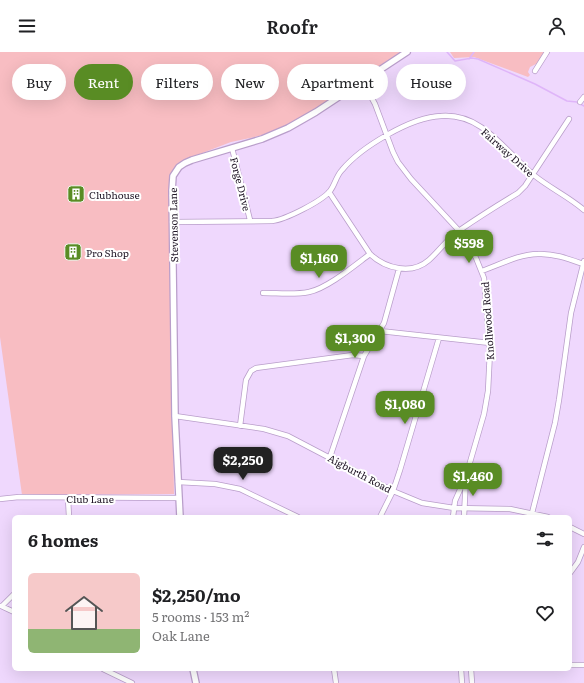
<!DOCTYPE html>
<html lang="en">
<head>
<meta charset="utf-8">
<style>
  :root { --surface:#fff; --page:#f2f2f2; --text:#202124; --muted:#757577; --line:#e0e0e0; --accent:#598c24 }
  body { margin:0; font-family:Literata,serif; background:var(--page); color:var(--text); height:100vh; display:flex; flex-direction:column; font-size:15px; white-space:nowrap }
  * { box-sizing:border-box; margin:0 }
  p { font-size:13px; color:var(--muted) }
  .icon { flex:none; width:22px; height:22px; fill:none; stroke:currentColor; stroke-width:2; stroke-linecap:round; stroke-linejoin:round }
  .map { position:relative; flex:1; overflow:hidden }
  .details { position:absolute; left:12px; top:463px; width:560px; height:156px; display:flex; flex-direction:column; background:var(--surface); border-radius:6px; box-shadow:0 4px 16px #0002 }
  .details>* { flex:none }
  .guide { position:absolute; left:12px; top:12px; width:560px; height:36px; display:flex; gap:8px }
  .price { position:absolute; translate:-50% -34px; padding:0 9px; border-radius:8px; background:var(--accent); color:#fff; font-size:13px; line-height:26px; filter:drop-shadow(0 1px 2px #0008) }
  .price::after { content:''; position:absolute; left:50%; top:24px; width:12px; height:9px; margin-left:-6px; background:inherit; clip-path:polygon(0 0,100% 0,50% 100%) }
  .price.selected { background:#222; color:#fff }
  ul { padding:0; list-style:none }
  li { display:flex; align-items:center; gap:12px; height:100px; padding:0 16px }
  li+li { border-top:1px solid var(--line) }
  li span { display:grid; place-items:center; flex:none; width:112px; height:80px; border-radius:6px; color:#555 }
  li>.icon { margin-inline-start:auto }
  span .icon { width:48px; height:48px; fill:#fffc; stroke-width:1 }
  li b { font-size:17px }
  h2 { display:flex; justify-content:space-between; align-items:center; height:48px; padding:0 16px; font-size:17px }
  .pill { padding:0 14px; border-radius:18px; background:var(--surface); box-shadow:0 4px 16px #0002; font-size:14px; line-height:36px }
  .pill.selected { background:var(--accent); color:#fff }
  header { display:flex; justify-content:space-between; align-items:center; height:52px; padding:0 16px; background:var(--surface); font-size:18px; font-weight:600 }
  .map>svg:first-child { display:block }
  .green { fill:#f8bdc2 }
  .lines { fill:none; stroke-linecap:round; stroke-linejoin:round }
  .stream { stroke:#dfb5f9; stroke-width:1.5 }
  .minor-casing { stroke:#b99eca; stroke-width:6 }
  .tertiary-casing { stroke:#b99eca; stroke-width:8 }
  .minor { stroke:#fff; stroke-width:4.5 }
  .tertiary { stroke:#fff; stroke-width:5.5 }
  .labels { text-anchor:middle; dominant-baseline:central; stroke-width:4; stroke-linejoin:round; paint-order:stroke }
  .street-label { font-size:10px; fill:#1f1525; stroke:#fff }
  .poi-label { font-size:10px; fill:#1f1525; stroke:#fff; text-anchor:start }
</style>
</head>
<body>
<header><svg class="icon" aria-label="menu" viewBox="0 0 24 24"><path d="M4 6h16M4 12h16M4 18h16"/></svg>Roofr<svg class="icon" aria-label="person" viewBox="0 0 24 24"><circle cx="12" cy="8" r="4"/><path d="M4 21q1-7 8-7t8 7"/></svg></header>
<div class="map">
<svg width="584" height="631" viewBox="0 0 584 631">
  <rect width="100%" height="100%" fill="#efd8fd"/>
  <path class="green" d="M0 0H402L354 30 320 54 283 76 259 84 231 90 184 108 176 114 169 127 174 442 22 443 0 285Z
    M450 0H545L538 11 530 15 528 20 530 23 528 25 474 5 454 6Z"/>
  <g class="lines">
    <path class="stream" d="M447 0 455 9 472 6 478 7 535 32 567 49 577 50 584 54
      M469 7 474 0"/>
    <defs>
      <path id="minor" d="M535 19 547 0
        M363 30 375 52 393 100 398 110 411 127 463 183 476 206 484 226 490 299 488 339 484 362 466 424 455 449 453 465
        M580 50 584 45
        M232 96 250 168
        M329 140 370 202C386 217 412 223 429 208 440 198 449 185 460 178 479 165 498 153 518 141L525 134 569 67
        M172 170 272 169C285 168 322 149 330 139 335 133 336 124 342 118 361 95 411 65 441 64 455 63 469 67 481 75 501 88 516 109 535 124 550 136 569 145 584 158
        M482 219C499 213 519 202 538 202 553 201 569 207 583 212
        M263 241C278 241 295 243 309 240 328 236 355 213 370 202
        M380 279 490 291
        M175 364 264 377 288 384 393 439 422 451 454 456 510 457 548 465
        M240 374 246 328 251 319 256 316 353 303 364 304
        M330 405 364 304 384 271 399 217
        M178 430 215 432 240 437 298 465
        M68 446 69 465
        M0 447 19 445 179 446
        M380 465 393 439 400 418 439 286
        M464 465 466 425
        M531 465 555 371 559 348 571 261 584 209
        M570 475 584 482
        M570 521 578 510 584 495
        M1 554 14 560
        M2 554 14 542
        M570 613H584
        M103 617 132 631
        M334 617 336 631
        M461 617 462 631
        M471 617 472 631"/>
      <path id="tertiary" d="M180 465 175 364 172 139 173 124 179 115 185 111 192 108 262 87 288 76 316 60 407 0
        M193 617 196 631"/>
    </defs>
    <use href="#minor" class="minor-casing"/>
    <use href="#tertiary" class="tertiary-casing"/>
    <use href="#minor" class="minor"/>
    <use href="#tertiary" class="tertiary"/>
  </g>
  <defs>
    <symbol id="building-square" viewBox="-11 -11 22 22"><rect x="-9" y="-9" width="18" height="18" rx="4" fill="#598c24" stroke="#fff"/><path d="M-4-6H4V6H1V3H-1V6H-4ZM-2.5-4.3h1.7v1.8h-1.7ZM.8-4.3h1.7v1.8H.8ZM-2.5-1h1.7V.8h-1.7ZM.8-1h1.7V.8H.8Z" fill="#fff"/></symbol>
  </defs>
  <g fill-rule="evenodd">
    <use href="#building-square" x="66" y="132" width="20" height="20"/>
    <use href="#building-square" x="63" y="190" width="20" height="20"/>
  </g>
  <g class="labels">
    <g class="street-label">
      <text transform="translate(508 100) rotate(42)">Fairway Drive</text>
      <text transform="translate(241 132) rotate(76)">Forge Drive</text>
      <text transform="translate(173 173) rotate(-91)">Stevenson Lane</text>
      <text transform="translate(487 269) rotate(-94)">Knollwood Road</text>
      <text transform="translate(360 421) rotate(28)">Aigburth Road</text>
      <text x="90" y="446">Club Lane</text>
    </g>
    <g class="poi-label">
      <text x="89" y="142">Clubhouse</text>
      <text x="86" y="200">Pro Shop</text>
    </g>
  </g>
</svg>
<b class="price" style="left:469px;top:212px">$598</b>
<b class="price" style="left:319px;top:227px">$1,160</b>
<b class="price" style="left:355px;top:307px">$1,300</b>
<b class="price" style="left:405px;top:373px">$1,080</b>
<b class="price selected" style="left:243px;top:429px">$2,250</b>
<b class="price" style="left:473px;top:445px">$1,460</b>
<div class="guide">
<a class="pill">Buy</a>
<a class="pill selected">Rent</a>
<a class="pill">Filters</a>
<a class="pill">New</a>
<a class="pill">Apartment</a>
<a class="pill">House</a>
</div>
<section class="details">
<h2>6 homes<svg class="icon" aria-label="filters" viewBox="0 0 24 24"><path d="M4 7h16M4 17h16"/><circle cx="9" cy="7" r="2"/><circle cx="15" cy="17" r="2"/></svg></h2>
<ul>
<li><span style="background:linear-gradient(#f6c9c9 70%,#8fb573 0)"><svg class="icon" aria-label="home" viewBox="0 0 24 24"><path d="M3 11l9-7 9 7M6 9v11h12V9"/></svg></span><div><b>$2,250/mo</b><p>5 rooms · 153 m²</p><p>Oak Lane</p></div><svg class="icon" aria-label="heart" viewBox="0 0 24 24"><path d="M12 20l-8-8c-3-5 5-10 8-4 3-6 11-1 8 4z"/></svg></li>
</ul>
</section>
</div>
</body>
</html>
